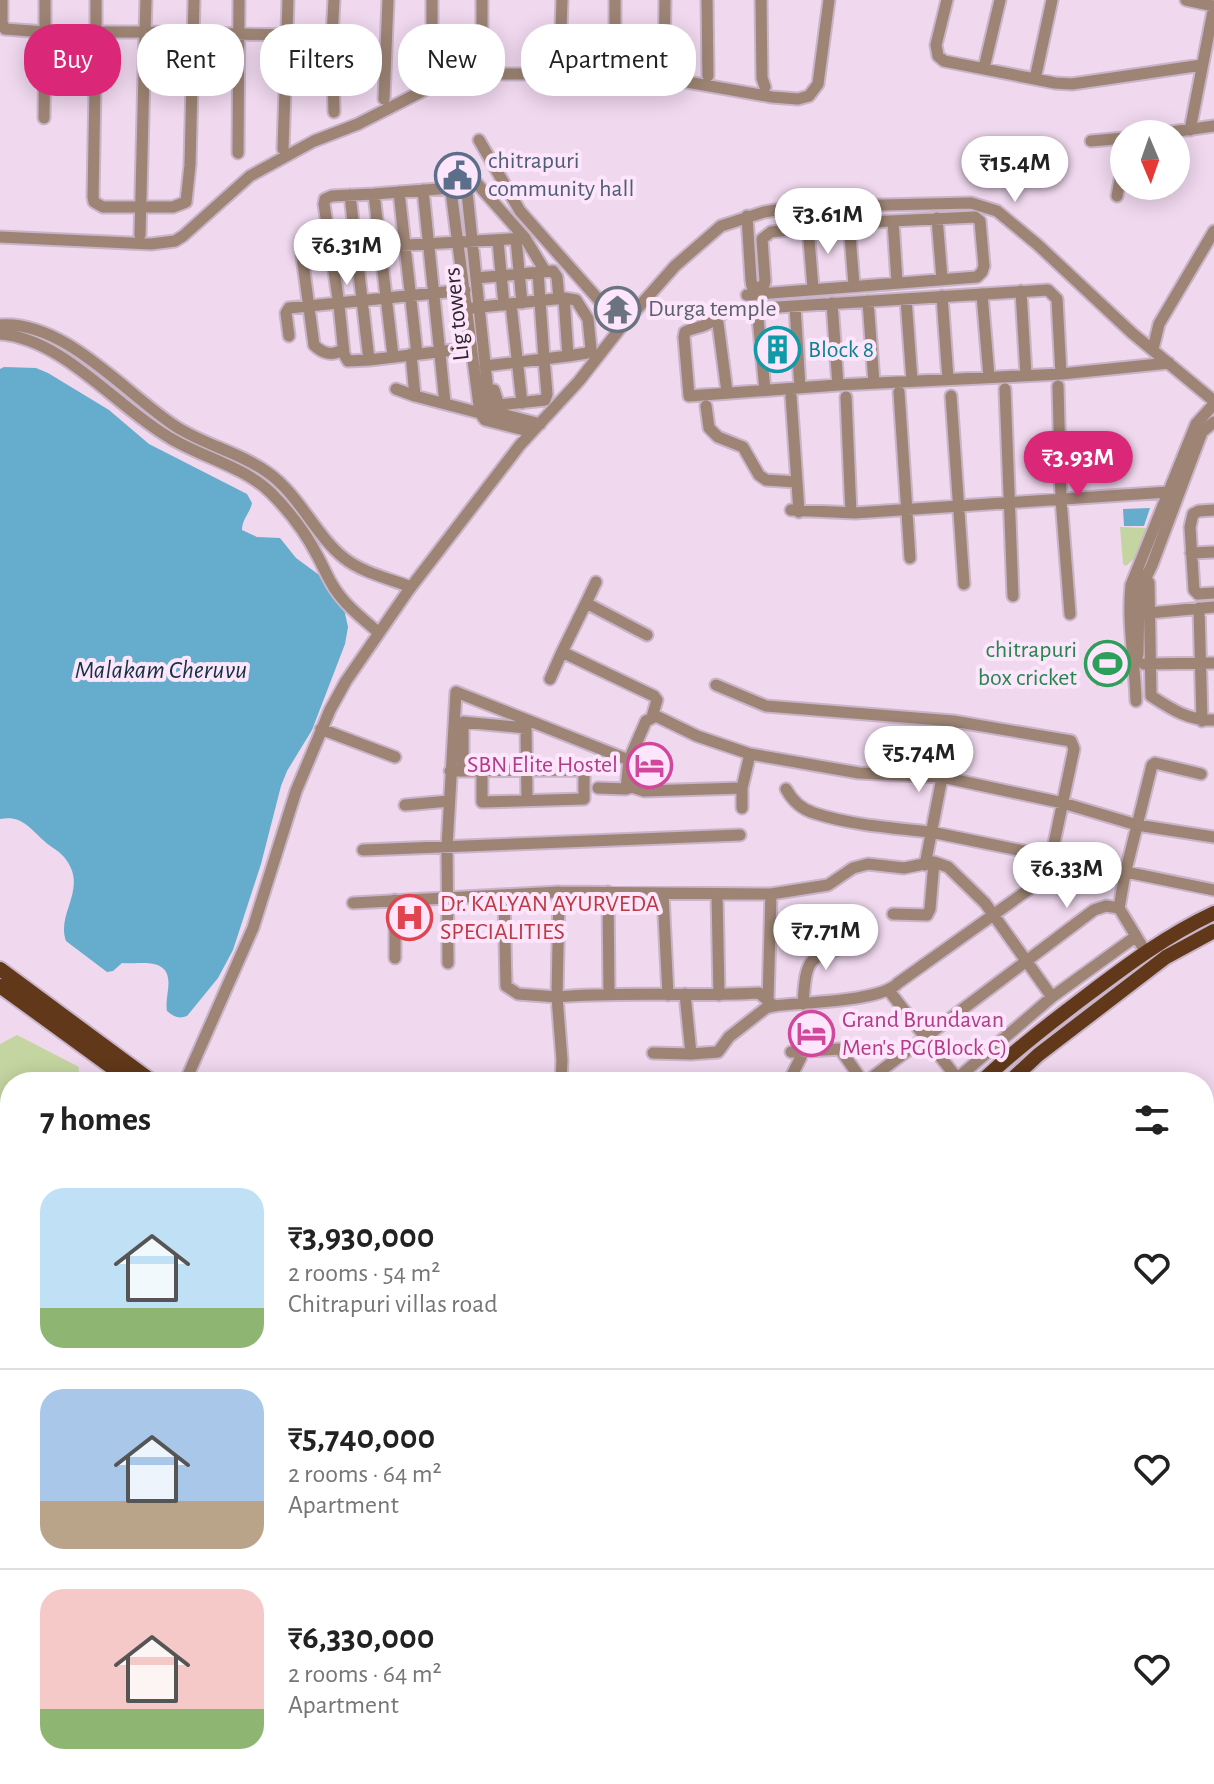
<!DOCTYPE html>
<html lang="en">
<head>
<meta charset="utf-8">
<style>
  :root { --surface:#fff; --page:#f6f6f6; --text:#222; --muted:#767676; --line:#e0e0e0; --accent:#db2777 }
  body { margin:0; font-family:"Alegreya Sans",sans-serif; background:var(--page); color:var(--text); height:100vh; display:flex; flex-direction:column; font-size:30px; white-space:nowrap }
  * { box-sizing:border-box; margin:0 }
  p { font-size:26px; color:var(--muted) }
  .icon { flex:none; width:44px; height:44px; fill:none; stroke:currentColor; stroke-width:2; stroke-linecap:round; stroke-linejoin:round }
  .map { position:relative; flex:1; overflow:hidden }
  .drawer { position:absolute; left:0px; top:1072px; width:1214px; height:712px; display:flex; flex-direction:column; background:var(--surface); border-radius:32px 32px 0 0; box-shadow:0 4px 20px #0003 }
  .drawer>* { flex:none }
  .banner { position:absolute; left:24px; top:24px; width:800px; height:72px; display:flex; gap:16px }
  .needle { width:52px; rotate:178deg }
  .fabs { position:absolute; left:1110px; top:120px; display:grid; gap:16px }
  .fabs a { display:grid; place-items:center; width:80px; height:80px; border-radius:50%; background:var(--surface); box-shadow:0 4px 20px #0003; font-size:40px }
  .price { position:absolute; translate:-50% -68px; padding:0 18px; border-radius:28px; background:#fff; color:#222; font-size:26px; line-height:52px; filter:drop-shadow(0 2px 4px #0008) }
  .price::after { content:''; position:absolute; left:50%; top:48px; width:24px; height:18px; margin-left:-12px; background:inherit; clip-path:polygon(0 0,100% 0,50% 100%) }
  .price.selected { background:var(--accent); color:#fff }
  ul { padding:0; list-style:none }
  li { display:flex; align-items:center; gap:24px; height:200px; padding:0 40px }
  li+li { border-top:2px solid var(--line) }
  li span { display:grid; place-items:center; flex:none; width:224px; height:160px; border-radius:24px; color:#555 }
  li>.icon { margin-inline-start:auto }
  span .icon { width:96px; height:96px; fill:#fffc; stroke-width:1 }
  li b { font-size:34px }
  h2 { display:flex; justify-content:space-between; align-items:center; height:96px; padding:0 40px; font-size:34px }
  .pill { padding:0 28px; border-radius:32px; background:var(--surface); box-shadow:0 4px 20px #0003; font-size:28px; line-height:72px }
  .pill.selected { background:var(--accent); color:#fff }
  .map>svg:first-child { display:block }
  .green { fill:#c4d5a1 }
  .water { fill:#65accd }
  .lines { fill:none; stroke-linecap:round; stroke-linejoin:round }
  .minor-casing { stroke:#c9b4c9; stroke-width:15 }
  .major-casing { stroke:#c9b4c9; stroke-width:18 }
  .minor { stroke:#9d8474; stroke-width:11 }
  .major { stroke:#61381a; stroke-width:14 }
  .labels { text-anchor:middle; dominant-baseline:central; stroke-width:8; stroke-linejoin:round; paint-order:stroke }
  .service-label { font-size:24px; fill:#4e5e75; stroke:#fde5fc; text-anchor:start }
  .worship-label { font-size:24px; fill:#5b616d; stroke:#fde5fc; text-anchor:start }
  .street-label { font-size:24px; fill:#2f262f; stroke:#fde5fc }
  .culture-label { font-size:24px; fill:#0d838f; stroke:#fde5fc; text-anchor:start }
  .leisure-label { font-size:24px; fill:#27864d; stroke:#fde5fc; text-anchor:end }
  .hotel-label { font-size:24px; fill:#b23c85; stroke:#fde5fc; text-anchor:end }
  .health-label { font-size:24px; fill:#be3a42; stroke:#fde5fc; text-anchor:start }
  .water-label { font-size:26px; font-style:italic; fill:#123442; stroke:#fde5fc }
</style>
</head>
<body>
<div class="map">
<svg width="1214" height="1784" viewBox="0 0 1214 1784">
  <rect width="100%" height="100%" fill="#f0d8ef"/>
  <path class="green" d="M1120 527 1147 528 1135 558 1126 566 1123 564Z
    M1120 643 1123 684 1096 686 1093 644Z
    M17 1035 79 1067 78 1082H10V1412L0 1435V1044Z
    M10 1476V1774H1027L1025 1784H0V1504Z"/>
  <path class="water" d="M4 367 36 368 48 373 109 410 149 444 247 494 252 503C250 513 242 519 242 530L257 537 280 538 296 558 326 580 342 600 348 627 345 644 312 730 287 771 281 786 261 864 233 950 218 978 187 1016C179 1019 174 1017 167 1011 165 1000 170 988 168 978 165 957 135 965 122 963L113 971 107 972 66 941C56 914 87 890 67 861 61 851 51 848 43 840 29 827 21 815 0 819V369Z
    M1150 508 1144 526H1124L1123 509Z"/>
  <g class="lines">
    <defs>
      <path id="minor" d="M2 0V23L5 29 45 32 44 118
        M45 0V32H96V0
        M146 0 145 32H96L93 197 94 202 103 207H173L186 202 190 165 194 0
        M334 0 332 36 334 112
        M432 0V38
        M482 0V39
        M707 0 708 76
        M761 0 762 78 765 87
        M947 0 936 45 938 56 944 61 1055 83 1072 84 1202 65
        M1186 0 1214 6
        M560 55 562 0
        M984 68 1000 0
        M615 69V0
        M664 69 665 0
        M1035 79 1052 0
        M384 99 388 0
        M1190 130 1214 6
        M1157 134 1214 126
        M479 140 520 211 622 326
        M1091 141 1124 138
        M283 149 288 0
        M238 153 239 0
        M423 190 445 403
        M399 192 417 354
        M350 195 369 360 471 348
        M1117 196 1124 158
        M747 216 751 280 752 286 758 288 764 285 765 281 762 239 771 232 849 223 975 217 980 221 984 266 982 272 977 277 747 295
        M937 218 942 279
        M893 221 897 282
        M849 223 854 285
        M808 228 813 288
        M140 235 145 32 332 36
        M0 237 151 244 175 241 183 236 250 176 314 141 358 124 450 77 464 74H533L601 82 670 79 772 97 798 99 809 96 818 84 829 0
        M525 238 545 271
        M516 239 522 303
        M498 241 504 305
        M476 278 553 271 557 277 559 299
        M1021 291 1026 375
        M982 294 989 377
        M942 296 948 379
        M906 299 912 381
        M868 301 874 383
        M832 303 838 385
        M511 304 522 403
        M795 306 800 388
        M472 308 564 298 576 300 588 319 591 349 587 353 568 356
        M757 308 765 390
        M717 316 727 392
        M0 325C64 320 125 393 175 426 204 445 239 452 267 472 299 494 315 535 344 558 361 572 390 579 411 587
        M0 334C64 339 116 407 170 438 201 457 245 467 271 493 289 511 307 535 318 557 324 568 328 579 335 589 346 606 363 619 378 632
        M289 336 286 313 289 308 465 290
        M343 349C333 357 322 353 314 345L302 256 306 251 525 238 465 170
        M1153 349 1159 324 1214 231
        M411 354 415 396 480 413 490 411 540 424
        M393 356 374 194 451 188
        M369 360 348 361 344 354 339 305 324 204 325 199 332 196 374 194
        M485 366 544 359 538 272
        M1061 374 1057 299 1048 290 729 310C721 314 713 322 705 325 698 328 692 328 685 332L684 337 689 396 838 385 1061 374 1169 363
        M1058 386 1061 499 1070 614
        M396 389 415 396
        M1005 389 1013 596
        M494 390 499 405 545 400 547 394 544 359 568 356 564 298
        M899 392 910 558
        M791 396 799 512
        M951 396 964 584
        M846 397 851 513
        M706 406 709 428 718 437 743 447 759 475 766 480 797 482
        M490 411 464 164 448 168 480 413 485 420 532 432
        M791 510 855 513 1168 492 1178 496
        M1214 510 1199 511 1193 514 1190 527 1194 590 1198 594 1214 593
        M1191 553 1214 552
        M1144 575 1149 583 1151 696C1171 709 1189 721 1214 720
        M586 603 596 582
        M1199 608 1202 721
        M1149 613 1214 607
        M647 635 586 603 562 652 654 696 657 700 652 717
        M1135 664 1138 654 1139 592 1152 565 1202 432 1214 422
        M1144 664 1214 663
        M550 679 562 652
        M1136 701C1135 661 1127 625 1131 585L1196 424 1214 404
        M321 729 395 757
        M450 771 584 770V799L482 802V771
        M463 771V722L526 728 527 800
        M598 788 626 789
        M742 788 644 791 632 787 626 789 629 760 646 721 656 716 697 736 750 754 859 773 942 777 1063 803 1137 825 1214 837
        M786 789C792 800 801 809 814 813 850 825 893 828 931 832L1214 890
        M405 805 449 801
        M742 808V788L750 754
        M363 850 740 835
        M925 865 953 721
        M608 892 609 992
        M717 894 719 995
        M504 895 506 986 518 994 557 997 559 892
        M663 895 668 995
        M395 900V958
        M353 903 559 892 771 894 828 885 853 868 868 864 904 868 934 862 948 867 985 903 1052 997
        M893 914 927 915 930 909 934 862
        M1145 951 1119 908 1125 874 1152 765 1155 763 1201 774
        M448 963 447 846 456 692 629 760
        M890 992 960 1082
        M685 994 691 1054 718 1052 729 1037 766 1008 774 1006
        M768 1001 771 894
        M803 1004C806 957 808 955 855 946
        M791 1052 840 1049 863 1082
        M653 1053 691 1054
        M790 1079 803 1053
        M185 1082 253 928 296 791 330 710 346 681 408 591 520 445 579 381 622 326 675 266 721 226 764 212 794 207 971 203 997 211 1038 245 1132 333 1214 401
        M561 1082 562 1060 557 997C624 991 691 997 759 993L774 1006C801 1002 881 1002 898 983L1042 880 1048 872 1074 749 1071 741 953 721 766 706 716 685
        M866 1082 1094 910 1106 906 1119 908
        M953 1082 1052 997 1135 937
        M1204 1640 1214 1631
        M1051 1784 1057 1774
        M1074 1784 1081 1774"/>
      <path id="major" d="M0 969 153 1082
        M0 986 132 1082
        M981 1082C1014 1051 1050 1023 1086 996 1127 965 1167 935 1214 913
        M1009 1082 1038 1055 1166 957 1214 931
        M1108 1774 1121 1784
        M1138 1774 1152 1784
        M1158 1774 1173 1784"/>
    </defs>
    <use href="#minor" class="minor-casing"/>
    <use href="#major" class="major-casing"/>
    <use href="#minor" class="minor"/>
    <use href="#major" class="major"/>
  </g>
  <defs>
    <symbol id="civic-ring" viewBox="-11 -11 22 22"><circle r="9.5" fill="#fde5fc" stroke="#5c6f8a" stroke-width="1.5"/><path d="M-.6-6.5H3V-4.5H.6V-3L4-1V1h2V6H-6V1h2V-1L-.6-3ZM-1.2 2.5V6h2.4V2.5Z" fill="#5c6f8a"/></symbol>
    <symbol id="temple-ring" viewBox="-11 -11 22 22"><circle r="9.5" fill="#fde5fc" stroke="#6b7280" stroke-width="1.5"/><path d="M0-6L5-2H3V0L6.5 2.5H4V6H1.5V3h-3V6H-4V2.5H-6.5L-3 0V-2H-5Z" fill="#6b7280"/></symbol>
    <symbol id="building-ring" viewBox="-11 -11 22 22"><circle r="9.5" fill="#fde5fc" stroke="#0f9aa8" stroke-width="1.5"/><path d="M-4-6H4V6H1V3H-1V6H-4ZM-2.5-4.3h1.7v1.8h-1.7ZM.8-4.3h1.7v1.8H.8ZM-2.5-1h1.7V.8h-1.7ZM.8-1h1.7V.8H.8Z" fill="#0f9aa8"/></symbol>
    <symbol id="stadium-ring" viewBox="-11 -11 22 22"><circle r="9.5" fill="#fde5fc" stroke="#2e9e5b" stroke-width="1.5"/><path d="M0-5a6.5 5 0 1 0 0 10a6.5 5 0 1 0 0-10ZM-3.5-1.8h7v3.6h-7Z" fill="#2e9e5b"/></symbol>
    <symbol id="hotel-ring" viewBox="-11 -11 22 22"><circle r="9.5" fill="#fde5fc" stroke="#d1479c" stroke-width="1.5"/><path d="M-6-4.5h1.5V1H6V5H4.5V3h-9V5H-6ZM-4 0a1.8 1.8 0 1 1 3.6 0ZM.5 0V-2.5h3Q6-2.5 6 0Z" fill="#d1479c"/></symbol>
    <symbol id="hospital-ring" viewBox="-11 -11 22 22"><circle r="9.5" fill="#fde5fc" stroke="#e0444e" stroke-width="1.5"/><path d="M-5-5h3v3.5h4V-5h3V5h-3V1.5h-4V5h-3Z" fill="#e0444e"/></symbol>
  </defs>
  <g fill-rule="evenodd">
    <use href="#civic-ring" x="432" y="150" width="51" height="51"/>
    <use href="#temple-ring" x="592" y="284" width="51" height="51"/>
    <use href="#building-ring" x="752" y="324" width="51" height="51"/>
    <use href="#stadium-ring" x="1082" y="638" width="51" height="51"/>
    <use href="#hotel-ring" x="624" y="740" width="51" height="51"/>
    <use href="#hospital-ring" x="384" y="892" width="51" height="51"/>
    <use href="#hotel-ring" x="786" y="1008" width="51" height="51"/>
  </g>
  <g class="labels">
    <g class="service-label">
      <text x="488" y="161">chitrapuri<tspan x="488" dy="28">community hall</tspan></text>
    </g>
    <g class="worship-label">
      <text x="648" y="309">Durga temple</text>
    </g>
    <g class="street-label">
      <text transform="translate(457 314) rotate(-96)">Lig towers</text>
    </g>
    <g class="culture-label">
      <text x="808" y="350">Block 8</text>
    </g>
    <g class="leisure-label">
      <text x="1077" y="650">chitrapuri<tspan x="1077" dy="28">box cricket</tspan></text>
    </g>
    <g class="hotel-label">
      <text x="618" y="765">SBN Elite Hostel</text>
      <text x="842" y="1020" text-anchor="start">Grand Brundavan<tspan x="842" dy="28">Men's PG(Block C)</tspan></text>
    </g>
    <g class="health-label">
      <text x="440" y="904">Dr. KALYAN AYURVEDA<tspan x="440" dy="28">SPECIALITIES</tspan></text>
    </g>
    <g class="water-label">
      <text x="161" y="670">Malakam Cheruvu</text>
    </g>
  </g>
</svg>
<div class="fabs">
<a><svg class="needle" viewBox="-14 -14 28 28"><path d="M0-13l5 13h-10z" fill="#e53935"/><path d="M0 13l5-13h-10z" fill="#767676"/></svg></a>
</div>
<b class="price" style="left:1015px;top:204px">₹15.4M</b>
<b class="price" style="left:828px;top:256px">₹3.61M</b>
<b class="price" style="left:347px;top:287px">₹6.31M</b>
<b class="price selected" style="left:1078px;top:499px">₹3.93M</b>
<b class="price" style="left:919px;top:794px">₹5.74M</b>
<b class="price" style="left:1067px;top:910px">₹6.33M</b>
<b class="price" style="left:826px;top:972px">₹7.71M</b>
<div class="banner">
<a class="pill selected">Buy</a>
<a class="pill">Rent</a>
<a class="pill">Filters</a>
<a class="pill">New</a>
<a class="pill">Apartment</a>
</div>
<section class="drawer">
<h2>7 homes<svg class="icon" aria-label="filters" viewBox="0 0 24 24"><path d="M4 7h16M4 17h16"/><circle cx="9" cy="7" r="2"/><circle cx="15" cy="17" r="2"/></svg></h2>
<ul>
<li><span style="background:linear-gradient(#bfe0f5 75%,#8fb573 0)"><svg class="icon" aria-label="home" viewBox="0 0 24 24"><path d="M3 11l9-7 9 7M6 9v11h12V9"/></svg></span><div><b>₹3,930,000</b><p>2 rooms · 54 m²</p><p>Chitrapuri villas road</p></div><svg class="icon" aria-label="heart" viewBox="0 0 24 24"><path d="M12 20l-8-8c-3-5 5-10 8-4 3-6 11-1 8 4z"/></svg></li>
<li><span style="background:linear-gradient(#a9c7e8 70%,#b9a48a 0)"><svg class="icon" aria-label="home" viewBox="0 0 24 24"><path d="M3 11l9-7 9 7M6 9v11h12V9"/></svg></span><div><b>₹5,740,000</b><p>2 rooms · 64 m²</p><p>Apartment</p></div><svg class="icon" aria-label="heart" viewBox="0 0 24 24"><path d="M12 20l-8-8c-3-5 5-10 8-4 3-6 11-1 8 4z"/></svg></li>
<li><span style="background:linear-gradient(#f6c9c9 75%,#8fb573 0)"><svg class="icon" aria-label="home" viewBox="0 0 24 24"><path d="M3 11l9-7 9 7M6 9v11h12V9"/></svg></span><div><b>₹6,330,000</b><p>2 rooms · 64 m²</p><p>Apartment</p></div><svg class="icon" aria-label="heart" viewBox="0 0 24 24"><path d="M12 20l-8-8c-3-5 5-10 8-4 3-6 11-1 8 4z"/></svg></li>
</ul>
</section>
</div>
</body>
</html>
